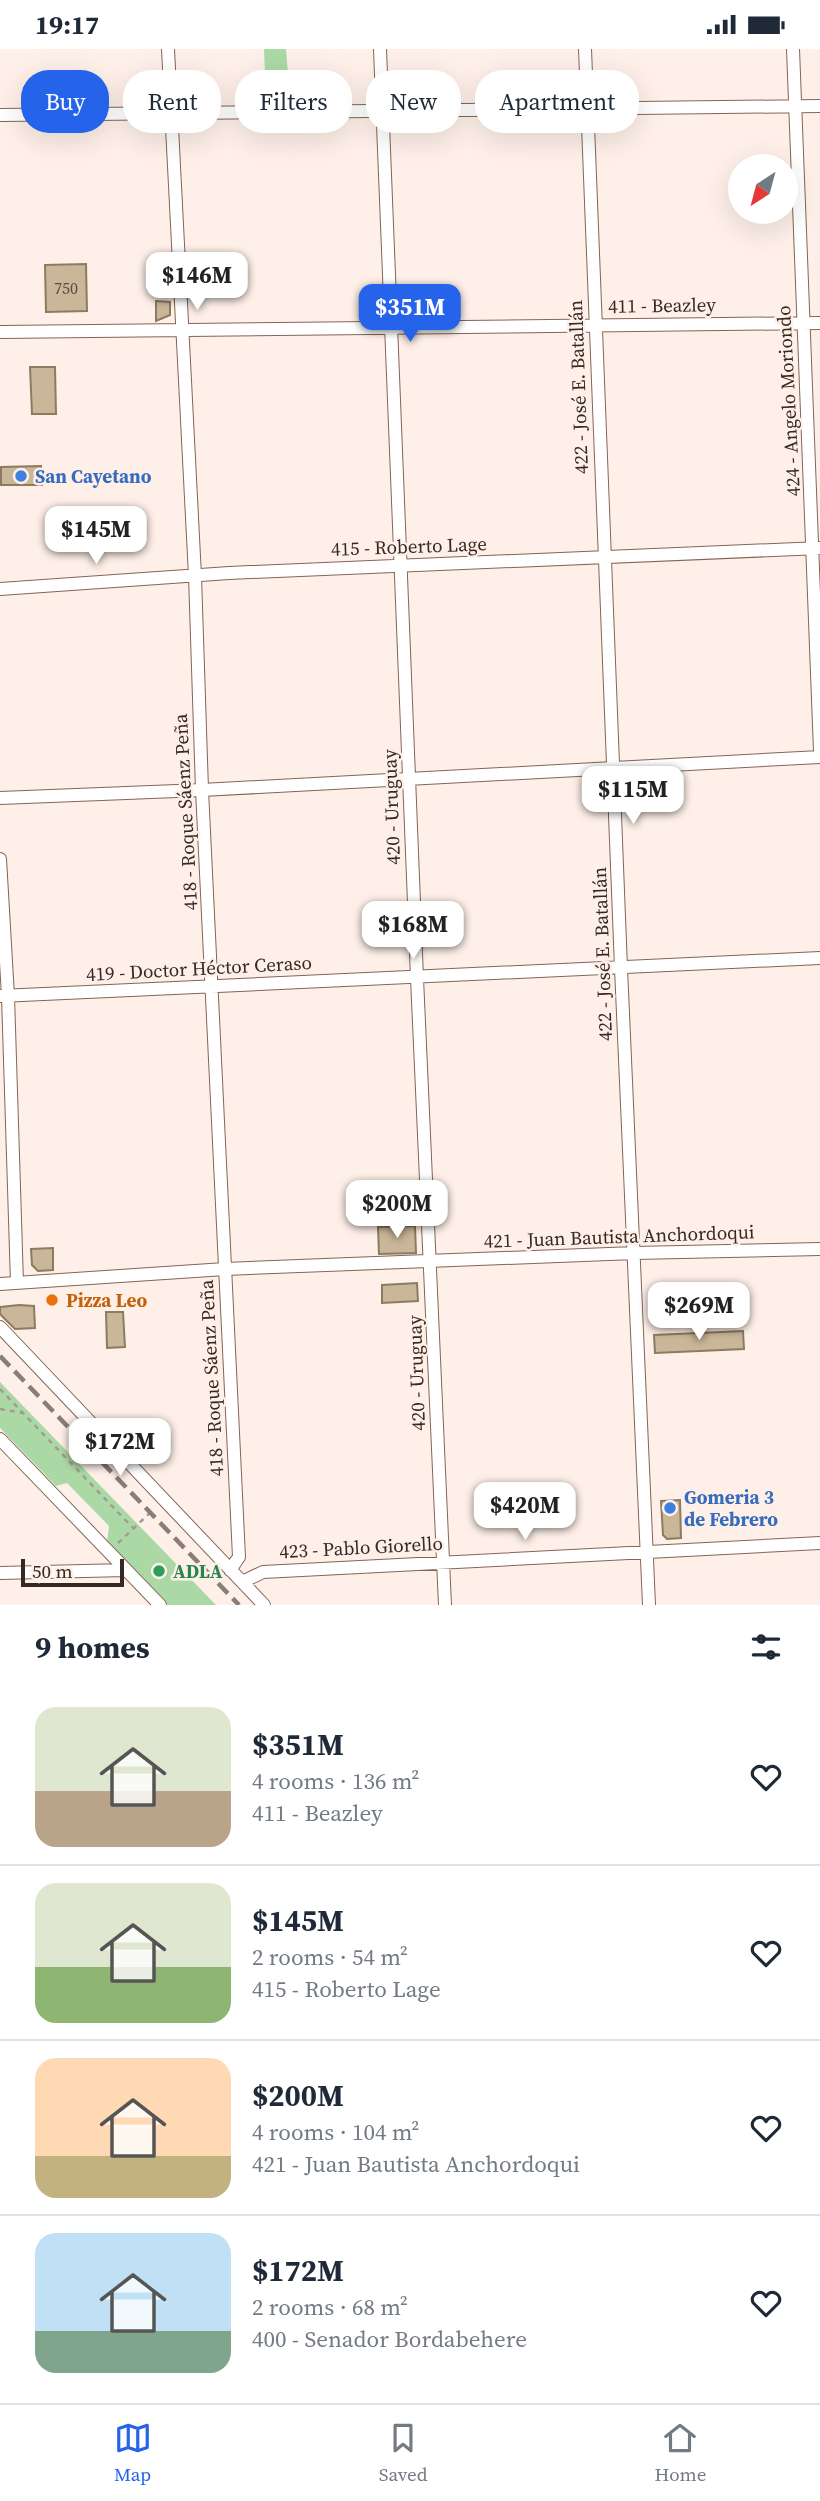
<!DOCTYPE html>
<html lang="en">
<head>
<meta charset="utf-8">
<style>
  :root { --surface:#fff; --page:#f6f6f7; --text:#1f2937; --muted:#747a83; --line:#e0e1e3; --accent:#2563eb }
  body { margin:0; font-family:"Source Serif 4",serif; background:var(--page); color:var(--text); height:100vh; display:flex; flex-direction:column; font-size:26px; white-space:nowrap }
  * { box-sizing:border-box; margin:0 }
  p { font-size:23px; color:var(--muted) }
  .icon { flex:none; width:38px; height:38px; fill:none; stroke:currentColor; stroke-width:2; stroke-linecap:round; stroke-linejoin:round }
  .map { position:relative; height:1556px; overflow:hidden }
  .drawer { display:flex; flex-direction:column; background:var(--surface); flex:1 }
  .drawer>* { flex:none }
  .top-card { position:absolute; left:21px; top:21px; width:779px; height:63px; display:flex; gap:14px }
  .needle { width:46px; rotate:216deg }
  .buttons { position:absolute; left:728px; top:105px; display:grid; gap:14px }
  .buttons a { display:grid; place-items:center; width:70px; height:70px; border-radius:50%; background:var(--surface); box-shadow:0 7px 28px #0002; font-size:35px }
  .scale { position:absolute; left:21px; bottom:18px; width:103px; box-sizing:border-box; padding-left:7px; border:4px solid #362922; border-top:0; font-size:19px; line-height:24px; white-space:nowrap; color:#362922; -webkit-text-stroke:5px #fef0e8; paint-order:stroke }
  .price { position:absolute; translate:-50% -60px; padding:0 16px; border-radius:14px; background:#fff; color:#222; font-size:23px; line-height:46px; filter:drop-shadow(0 2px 4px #0008) }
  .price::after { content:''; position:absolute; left:50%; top:42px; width:21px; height:16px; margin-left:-10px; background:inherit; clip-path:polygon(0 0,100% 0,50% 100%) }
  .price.current { background:var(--accent); color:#fff }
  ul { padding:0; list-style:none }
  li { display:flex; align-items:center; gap:21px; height:175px; padding:0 35px }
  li+li { border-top:2px solid var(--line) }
  li span { display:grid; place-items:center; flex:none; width:196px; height:140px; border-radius:21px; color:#555 }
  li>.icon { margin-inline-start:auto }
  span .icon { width:84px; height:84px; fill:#fffc; stroke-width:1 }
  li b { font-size:30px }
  h2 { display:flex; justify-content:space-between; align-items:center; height:84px; padding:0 35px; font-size:30px }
  .chip { padding:0 24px; border-radius:28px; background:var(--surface); box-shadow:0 7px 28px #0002; font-size:24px; line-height:63px }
  .chip.current { background:var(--accent); color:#fff }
  .status { display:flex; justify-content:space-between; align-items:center; height:49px; padding:0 35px; background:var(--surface); direction:ltr }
  .status svg { height:19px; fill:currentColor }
  .menu { display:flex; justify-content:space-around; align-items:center; height:98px; border-top:2px solid var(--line); background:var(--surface); font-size:19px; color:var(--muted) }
  .menu a { display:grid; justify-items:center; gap:4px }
  .menu .current { color:var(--accent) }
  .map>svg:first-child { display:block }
  .green { fill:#abd9a6 }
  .building { fill:#cab799; stroke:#8d7b5f; stroke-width:2 }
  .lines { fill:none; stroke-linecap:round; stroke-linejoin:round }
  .street-casing { stroke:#836554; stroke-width:14 }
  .path { stroke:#a89a93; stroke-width:2.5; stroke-dasharray:5 5; stroke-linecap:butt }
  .street { stroke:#fff; stroke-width:12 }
  .rail { stroke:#8a7d75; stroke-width:4.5; stroke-dasharray:14 7; stroke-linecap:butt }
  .shop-dot { fill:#3f7fe0; stroke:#fef0e8; stroke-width:2.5 }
  .food-dot { fill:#e8710a; stroke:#fef0e8; stroke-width:2.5 }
  .leisure-dot { fill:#2e9e5b; stroke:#fef0e8; stroke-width:2.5 }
  .labels { text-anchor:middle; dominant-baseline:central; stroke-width:5; stroke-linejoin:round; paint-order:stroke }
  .number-label { font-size:16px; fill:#5b4c40 }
  .street-label { font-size:19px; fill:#362922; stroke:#fef0e8 }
  .shop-label { font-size:19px; font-weight:bold; fill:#366cbe; stroke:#fef0e8; text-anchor:start }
  .food-label { font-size:19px; font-weight:bold; fill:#c56008; stroke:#fef0e8; text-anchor:start }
  .leisure-label { font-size:19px; font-weight:bold; fill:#27864d; stroke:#fef0e8; text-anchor:start }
</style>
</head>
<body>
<div class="status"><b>19:17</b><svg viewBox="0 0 49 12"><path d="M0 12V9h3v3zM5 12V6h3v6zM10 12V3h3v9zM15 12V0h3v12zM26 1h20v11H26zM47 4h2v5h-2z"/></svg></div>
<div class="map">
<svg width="820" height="1556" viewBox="0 0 820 1556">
  <rect width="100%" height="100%" fill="#fef0e8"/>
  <path class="green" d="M264 0H286L290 50H266Z
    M0 1333 216 1556H167L107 1493 109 1477 67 1434 56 1437 0 1379Z"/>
  <path class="building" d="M86 215 87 262 46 263 45 216Z
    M156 252 170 253V266L156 272Z
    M30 318H55L56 365H32Z
    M41 417 42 436H1V418Z
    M415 1177 416 1204 379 1205 378 1178Z
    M53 1199V1221L38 1222 32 1216 31 1200Z
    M417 1234 418 1252 382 1254V1236Z
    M19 1256 34 1257 35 1279 15 1280 0 1265V1258Z
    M106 1263H123L125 1298 107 1299Z
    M743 1282 744 1300 655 1304 654 1286Z
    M680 1451 681 1489 667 1490 663 1486 661 1452Z"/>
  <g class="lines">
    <defs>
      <path id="street" d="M168 0 195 527 202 741 239 1508 230 1521
        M380 0 417 929 445 1556
        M585 0 621 919 649 1556
        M793 0 820 702
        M0 66 820 57
        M0 283 820 274
        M0 540 229 524 820 499
        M0 749 202 741 820 708
        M0 810 8 947 17 1234
        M0 947 820 909
        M0 1235 225 1220 634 1204 820 1200
        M0 1278 264 1556
        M0 1390 160 1556
        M0 1524 126 1521
        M242 1533 263 1523 820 1494"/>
    </defs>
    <use href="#street" class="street-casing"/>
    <path class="path" d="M0 1340 133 1479
      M0 1360 23 1364
      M118 1494 154 1460"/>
    <use href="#street" class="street"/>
    <path class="rail" d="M0 1307 239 1556"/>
  </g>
  <g class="shop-dot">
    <circle cx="21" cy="427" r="7"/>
    <circle cx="670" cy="1459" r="7"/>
  </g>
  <circle class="food-dot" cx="52" cy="1251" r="7"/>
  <circle class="leisure-dot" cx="159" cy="1522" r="7"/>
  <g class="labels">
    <g class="number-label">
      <text x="66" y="239">750</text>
    </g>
    <g class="street-label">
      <text transform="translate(662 256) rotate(-1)">411 - Beazley</text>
      <text transform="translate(578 338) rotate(-92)">422 - José E. Batallán</text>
      <text transform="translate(788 352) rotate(-93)">424 - Angelo Moriondo</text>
      <text transform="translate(409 497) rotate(-2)">415 - Roberto Lage</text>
      <text transform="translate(391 758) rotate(-92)">420 - Uruguay</text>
      <text transform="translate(185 763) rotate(-93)">418 - Roque Sáenz Peña</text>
      <text transform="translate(602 905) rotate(-92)">422 - José E. Batallán</text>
      <text transform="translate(199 919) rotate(-3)">419 - Doctor Héctor Ceraso</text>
      <text transform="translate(619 1187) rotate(-2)">421 - Juan Bautista Anchordoqui</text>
      <text transform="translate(416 1324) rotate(-92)">420 - Uruguay</text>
      <text transform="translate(211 1329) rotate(-93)">418 - Roque Sáenz Peña</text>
      <text transform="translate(361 1498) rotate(-3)">423 - Pablo Giorello</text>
    </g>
    <g class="shop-label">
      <text x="35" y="427">San Cayetano</text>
      <text x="684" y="1448">Gomeria 3<tspan x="684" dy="22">de Febrero</tspan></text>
    </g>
    <g class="food-label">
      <text x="66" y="1251">Pizza Leo</text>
    </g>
    <g class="leisure-label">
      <text x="173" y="1522">ADLA</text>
    </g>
  </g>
</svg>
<div class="buttons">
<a><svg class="needle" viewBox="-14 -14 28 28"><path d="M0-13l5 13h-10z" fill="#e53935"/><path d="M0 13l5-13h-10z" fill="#747a83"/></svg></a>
</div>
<div class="scale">50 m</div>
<b class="price" style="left:197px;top:263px">$146M</b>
<b class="price current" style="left:410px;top:295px">$351M</b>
<b class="price" style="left:96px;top:517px">$145M</b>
<b class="price" style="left:633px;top:777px">$115M</b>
<b class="price" style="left:413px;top:912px">$168M</b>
<b class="price" style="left:397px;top:1191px">$200M</b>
<b class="price" style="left:699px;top:1293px">$269M</b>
<b class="price" style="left:120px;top:1429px">$172M</b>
<b class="price" style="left:525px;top:1493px">$420M</b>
<div class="top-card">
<a class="chip current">Buy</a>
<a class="chip">Rent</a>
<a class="chip">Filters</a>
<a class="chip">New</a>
<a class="chip">Apartment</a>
</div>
</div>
<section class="drawer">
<h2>9 homes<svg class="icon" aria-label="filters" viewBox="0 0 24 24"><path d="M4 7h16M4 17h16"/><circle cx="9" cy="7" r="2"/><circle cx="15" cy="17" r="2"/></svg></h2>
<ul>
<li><span style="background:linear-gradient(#dfe7d0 60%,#b9a48a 0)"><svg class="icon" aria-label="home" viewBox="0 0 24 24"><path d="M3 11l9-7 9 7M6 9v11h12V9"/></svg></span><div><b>$351M</b><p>4 rooms · 136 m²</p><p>411 - Beazley</p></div><svg class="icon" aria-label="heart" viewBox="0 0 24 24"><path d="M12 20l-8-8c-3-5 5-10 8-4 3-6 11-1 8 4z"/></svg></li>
<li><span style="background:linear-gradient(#dfe7d0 60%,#8fb573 0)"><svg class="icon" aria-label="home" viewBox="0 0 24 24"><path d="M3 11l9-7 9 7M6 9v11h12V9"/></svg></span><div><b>$145M</b><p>2 rooms · 54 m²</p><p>415 - Roberto Lage</p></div><svg class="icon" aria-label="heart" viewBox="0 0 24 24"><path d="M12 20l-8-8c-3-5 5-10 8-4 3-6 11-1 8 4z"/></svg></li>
<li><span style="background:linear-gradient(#ffd9b3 70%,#c2b280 0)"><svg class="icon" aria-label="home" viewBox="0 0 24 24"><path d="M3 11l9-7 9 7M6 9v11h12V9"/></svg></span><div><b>$200M</b><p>4 rooms · 104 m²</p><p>421 - Juan Bautista Anchordoqui</p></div><svg class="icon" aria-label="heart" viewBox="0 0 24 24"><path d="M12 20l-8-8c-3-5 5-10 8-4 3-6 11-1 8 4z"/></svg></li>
<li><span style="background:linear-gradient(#bfe0f5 70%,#7fa58c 0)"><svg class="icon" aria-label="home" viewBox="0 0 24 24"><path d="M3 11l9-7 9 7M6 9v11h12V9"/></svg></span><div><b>$172M</b><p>2 rooms · 68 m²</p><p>400 - Senador Bordabehere</p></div><svg class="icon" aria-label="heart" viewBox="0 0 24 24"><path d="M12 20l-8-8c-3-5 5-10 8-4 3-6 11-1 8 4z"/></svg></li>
</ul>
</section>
<nav class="menu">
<a class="current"><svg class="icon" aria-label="map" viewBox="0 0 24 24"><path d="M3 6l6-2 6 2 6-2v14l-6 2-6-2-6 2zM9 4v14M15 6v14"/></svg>Map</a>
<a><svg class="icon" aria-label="saved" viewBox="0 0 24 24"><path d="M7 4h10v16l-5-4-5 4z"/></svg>Saved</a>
<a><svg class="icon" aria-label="home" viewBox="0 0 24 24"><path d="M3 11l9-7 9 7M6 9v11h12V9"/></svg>Home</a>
</nav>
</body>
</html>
